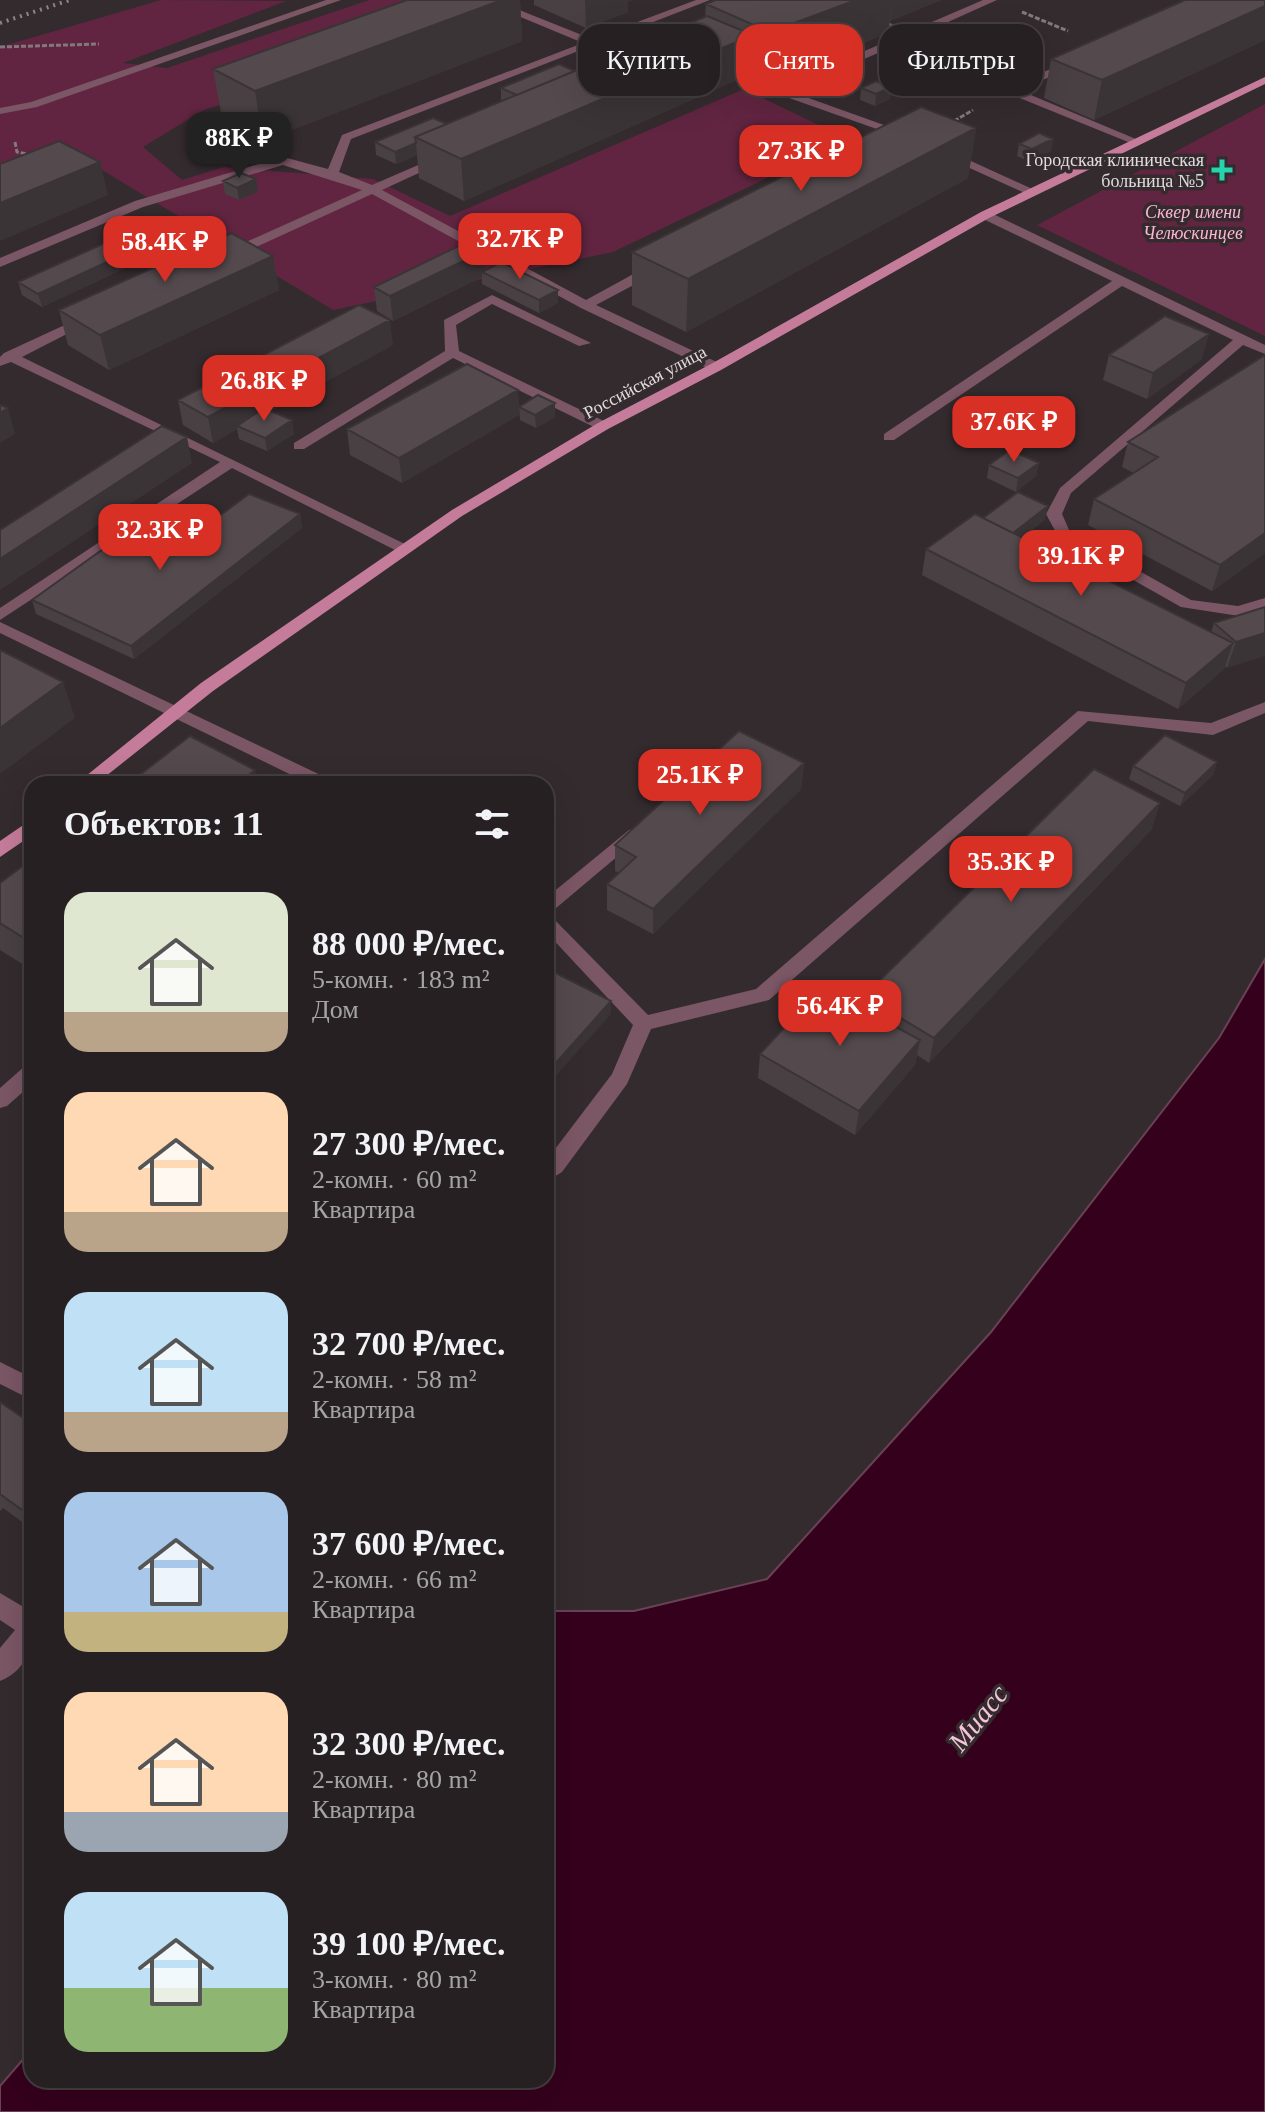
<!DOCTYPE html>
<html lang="ru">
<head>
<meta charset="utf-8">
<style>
  :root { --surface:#272022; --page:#2f282a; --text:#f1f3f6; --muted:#a4a3a5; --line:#433e40; --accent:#d93025 }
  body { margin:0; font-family:Georgia,serif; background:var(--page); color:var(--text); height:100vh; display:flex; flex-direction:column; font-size:30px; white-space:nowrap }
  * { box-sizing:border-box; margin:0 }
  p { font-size:26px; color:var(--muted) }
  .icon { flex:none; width:44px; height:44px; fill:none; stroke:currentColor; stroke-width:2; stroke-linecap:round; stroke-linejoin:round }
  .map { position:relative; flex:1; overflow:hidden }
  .details { position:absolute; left:24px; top:776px; width:530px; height:1312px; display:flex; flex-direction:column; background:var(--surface); border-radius:24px; box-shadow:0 8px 32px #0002,0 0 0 2px var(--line) }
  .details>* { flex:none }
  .hud { position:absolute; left:578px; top:24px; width:566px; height:72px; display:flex; gap:16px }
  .price { position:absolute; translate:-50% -68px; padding:0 18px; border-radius:16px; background:var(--accent); color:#fff; font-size:26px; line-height:52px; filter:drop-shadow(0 2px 4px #0008) }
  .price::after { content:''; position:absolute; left:50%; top:48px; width:24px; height:18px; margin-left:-12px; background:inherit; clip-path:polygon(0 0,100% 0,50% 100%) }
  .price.on { background:#222; color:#fff }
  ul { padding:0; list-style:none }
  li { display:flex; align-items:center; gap:24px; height:200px; padding:0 40px }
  li span { display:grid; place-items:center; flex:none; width:224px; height:160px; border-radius:24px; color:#555 }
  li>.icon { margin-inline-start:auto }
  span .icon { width:96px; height:96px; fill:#fffc; stroke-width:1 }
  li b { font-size:34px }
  h2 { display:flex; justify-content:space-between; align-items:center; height:96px; padding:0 40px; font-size:34px }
  .tag { padding:0 28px; border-radius:24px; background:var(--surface); box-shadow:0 8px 32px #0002,0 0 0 2px var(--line); font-size:28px; line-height:72px }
  .tag.on { background:var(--accent); color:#fff }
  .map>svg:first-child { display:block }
  .green { fill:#612541 }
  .water { fill:#35001c; stroke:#694256; stroke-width:2 }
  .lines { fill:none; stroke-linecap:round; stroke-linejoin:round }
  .path { stroke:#817a7c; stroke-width:3; stroke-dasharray:5 2; stroke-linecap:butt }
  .minor { fill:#7b5665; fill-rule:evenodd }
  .major { fill:#c57c9b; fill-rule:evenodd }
  .rail { stroke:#8c8487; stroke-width:4; stroke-dasharray:2 5; stroke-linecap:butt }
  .wall { fill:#484043 }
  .shaded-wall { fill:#3b3437 }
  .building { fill:#544a4e; stroke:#3b3437; stroke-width:2 }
  .poi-dot { fill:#24d5ae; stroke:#342b2e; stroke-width:3 }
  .labels { text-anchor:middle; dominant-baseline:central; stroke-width:7; stroke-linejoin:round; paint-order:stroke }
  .far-poi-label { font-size:18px; fill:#e1dbdd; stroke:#342b2e; text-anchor:end }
  .far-park-label { font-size:18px; font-style:italic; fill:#fcb6d3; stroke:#342b2e }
  .far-street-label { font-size:18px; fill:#e1dbdd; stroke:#342b2e }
  .near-water-label { font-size:28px; font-style:italic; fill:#f5c6d8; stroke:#342b2e }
</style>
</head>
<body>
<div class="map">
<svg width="1265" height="2112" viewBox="0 0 1265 2112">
  <rect width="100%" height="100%" fill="#342b2e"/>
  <path class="green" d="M161 0 286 1 123 63 167 68 369 0H518L202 111 143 147 182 180 224 167 373 179 450 216 744 89 848 139 613 252 333 310 89 162 0 186V47Z
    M1265 104V336L1037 225Z"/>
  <path class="water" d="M1265 959V2112H0V2086L32 2049V2080H546V1611H634L767 1579 991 1332 1219 1038Z"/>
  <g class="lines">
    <path class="path" d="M1022 12 1068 31
      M0 47 99 44
      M954 121 973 110
      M15 142 17 152 32 155"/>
    <path class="minor" d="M326 0H341L37 107 0 114V108L31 102Z
      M480 0H494L592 39 696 0H710L351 139 339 172 372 185 439 156H447V160L382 190 586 300 648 266H658V272L596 305 721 364V370H711L581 308 372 194 232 258H224V252L362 190 283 165 143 207 0 267V258L135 201 272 160 203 128V124H211L287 158 328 169 342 135 583 43Z
      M815 0H829L911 31 983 0H997L919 35 1010 86 1070 61H1078V65L1019 90 1143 142 1133 144 1005 92 911 39 789 91 909 134 911 136 905 139 775 93 747 76V72H755L780 87 902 35Z
      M941 151H949L1039 192 1029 195 941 155Z
      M981 212H989L1265 345V354L1243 345 1071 493 1062 514 1070 532 1191 600 1238 606 1265 598V608L1239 616 1181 607 1059 538 1046 514 1060 488 1233 340 1122 286 894 440H884V434L1112 281 981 218Z
      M492 295 591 343 579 346 492 304 456 325 459 351 608 423V429H598L453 358 304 449H294V443L445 351 444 320Z
      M82 317 94 320 22 357 409 546V552H399L232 468 0 620V608L220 462 11 362 0 366V357L4 353Z
      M0 622 331 780 334 784H310L0 633Z
      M1265 702V713L1213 735 1088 721 769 1000 651 1029 627 1084 562 1172 546 1182V1161L612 1074 633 1025 546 932V898L629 830 635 828 644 834 549 914 648 1015 756 989 1078 711 1211 723Z
      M32 1064V1084L7 1106 0 1108V1088L25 1066Z
      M0 1362 32 1378V1400L0 1384Z
      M0 1593 32 1612C32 1641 32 1668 0 1681V1648L15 1630 0 1620Z"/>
    <path class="major" d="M1265 77V84L989 218 721 370 608 429 462 516 213 691 96 784H76L201 683 452 510 598 423 711 364 981 212Z
      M32 819V835L0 857V841Z"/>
    <path class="rail" d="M0 23 70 0"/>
  </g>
  <path class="wall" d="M407 0H520L522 41 263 141 222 118 213 69Z
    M534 0H632L628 1V12L586 28 534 5Z
    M716 0H941L890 21 888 33 767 81 751 73 464 201 419 178 417 155 396 164 376 155 375 142 447 124 503 101 501 100V88L575 71 705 17 706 4Z
    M1265 0V40L1094 120 1044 98 1051 59Z
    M891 87 890 99 875 106 860 100 861 88Z
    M976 128 968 178 686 332 632 305V252Z
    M1053 139 1051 151 1030 162 1017 156 1019 144Z
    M223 181 258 192 239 200 225 194Z
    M484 251 485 270 558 303 539 313 482 284V277L393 321 377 311 374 287Z
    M155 254 42 307 22 295 18 282Z
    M273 256 279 290 109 370 68 345 59 310Z
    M393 345 271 411 294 434 267 451 239 439 237 429 213 443 183 425 178 400Z
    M1109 355 1202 359 1147 399 1103 380Z
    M1265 355V553L1212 591 1088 525 1094 499 1134 473 1122 467 1128 442Z
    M518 390 519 415 402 483 350 455 347 429Z
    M555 403V417L536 428 520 420 519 407Z
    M1039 463 1036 476 1016 492 987 478 989 465Z
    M300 514 302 528 134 659 36 614 32 600 172 551Z
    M983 518 1045 519 1022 538 1211 632 1214 623 1265 607 1227 668 1225 666 1224 669 1178 709 922 575 926 549Z
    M1217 762 1213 775 1180 806 1129 779 1133 766Z
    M804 763 801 789 653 934 607 910V884L619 873 615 871V845Z
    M1152 829 929 1063 917 1055 915 1065 855 1135 758 1078 760 1054 862 1009 864 996Z
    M32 859V970L0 950V883Z
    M0 1402 32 1424V1529L3 1508 0 1511Z"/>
  <path class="shaded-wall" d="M502 0H520L522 41 263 141 255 91Z
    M585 0H632L628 1V12L586 28Z
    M856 0H892L888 33 767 81 770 32Z
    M892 0H941L890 21Z
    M1265 6V40L1094 120 1102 80Z
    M753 35 751 74 464 201 461 159Z
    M891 87 890 99 875 106 876 94Z
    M976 128 968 178 686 332 688 279Z
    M1053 139 1051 151 1030 162 1032 149Z
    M416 143 417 155 396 164 395 152Z
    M100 162 108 195 0 241V203Z
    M256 179 258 192 239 200 237 188Z
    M152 241 155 254 42 307 38 294Z
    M484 251 485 274 482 272V277L393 321 390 296Z
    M273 256 279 290 109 370 100 335Z
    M558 290V303L539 313V300Z
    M390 320 393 345 241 428 237 426V429L213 443 208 417Z
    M1209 334 1202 359 1147 399 1153 373Z
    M518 390 519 415 402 483 399 458Z
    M555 403V417L536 428 535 415Z
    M8 408 15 434 0 443V413Z
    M292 420 294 434 267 451 265 438Z
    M187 437 192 463 0 590V559Z
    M1039 463 1036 476 1016 492 1018 478Z
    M1048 506 1045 519 1001 553 1004 540Z
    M300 514 302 528 134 659 131 646Z
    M1265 533V553L1212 591 1220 565Z
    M1265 633V656L1227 668 1236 642Z
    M1233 643 1224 669 1178 709 1186 683Z
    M63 682 75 718 0 774V728Z
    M1217 762 1213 775 1180 806 1185 793Z
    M804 763 801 789 653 934V909Z
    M255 770 258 784H238Z
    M1160 803 1152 829 929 1063 934 1038Z
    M611 1001V1014L546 1087V1074Z
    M920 1040 915 1065 855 1135 859 1111Z"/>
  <path class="building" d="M407 0H502L255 91 213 69Z
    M716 0H856L770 32 706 4Z
    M1185 0H1265V6L1102 80 1051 59Z
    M707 16 753 35 461 159 415 137Z
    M559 64 575 71 517 95 501 88Z
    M876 81 891 87 876 94 861 88Z
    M921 107 976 128 688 279 632 252Z
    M433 118 447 124 415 137 416 143 395 152 375 142Z
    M1039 133 1053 139 1032 149 1019 144Z
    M59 141 100 162 0 203V164Z
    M241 173 256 179 237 188 223 181Z
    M132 231 152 241 38 294 18 282Z
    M231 233 273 256 100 335 59 310Z
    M467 242 484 251 390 296 374 287Z
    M501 262 558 290 539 300 482 272Z
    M359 305 390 320 208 417 178 400Z
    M1165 316 1209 334 1153 373 1109 355Z
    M1265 355V533L1220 565 1094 499 1158 457 1128 442Z
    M467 364 518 390 399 458 347 429Z
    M538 395 555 403 535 415 519 407Z
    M0 405 8 408 0 413Z
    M264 408 292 420 265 438 237 426Z
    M162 426 187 437 0 559V530Z
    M1010 450 1039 463 1018 478 989 465Z
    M1018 492 1048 506 1013 533 983 518Z
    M249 494 300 514 131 646 32 600 127 532 172 551Z
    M975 514 1233 643 1186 683 926 549Z
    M1265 607V633L1236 642 1214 623Z
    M0 650 63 682 0 728Z
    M739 731 804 763 653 909 607 884 636 857 615 845Z
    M1165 735 1217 762 1185 793 1133 766Z
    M190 736 255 770 238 784H128Z
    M1094 769 1160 803 934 1038 864 996Z
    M441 778 453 784H434Z
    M32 859V943L0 923V883Z
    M546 968 611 1001 546 1074Z
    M822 987 920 1040 859 1111 760 1054Z
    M0 1402 32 1424V1517L0 1494Z"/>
  <path class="poi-dot" d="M1218 158h8v8h8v8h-8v8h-8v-8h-8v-8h8z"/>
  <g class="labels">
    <g class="far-poi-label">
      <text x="1204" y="160">Городская клиническая<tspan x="1204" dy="21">больница №5</tspan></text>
    </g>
    <g class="far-park-label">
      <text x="1193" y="212">Сквер имени<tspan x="1193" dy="21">Челюскинцев</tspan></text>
    </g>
    <g class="far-street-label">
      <text transform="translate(645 382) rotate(-28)">Российская улица</text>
    </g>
    <g class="near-water-label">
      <text transform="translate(978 1718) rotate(-51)">Миасс</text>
    </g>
  </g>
</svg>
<b class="price on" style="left:239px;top:180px">88K ₽</b>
<b class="price" style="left:801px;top:193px">27.3K ₽</b>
<b class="price" style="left:520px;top:281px">32.7K ₽</b>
<b class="price" style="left:165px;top:284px">58.4K ₽</b>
<b class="price" style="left:264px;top:423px">26.8K ₽</b>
<b class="price" style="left:1014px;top:464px">37.6K ₽</b>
<b class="price" style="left:160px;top:572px">32.3K ₽</b>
<b class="price" style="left:1081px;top:598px">39.1K ₽</b>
<b class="price" style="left:700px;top:817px">25.1K ₽</b>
<b class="price" style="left:1011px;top:904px">35.3K ₽</b>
<b class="price" style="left:840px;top:1048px">56.4K ₽</b>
<div class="hud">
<a class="tag">Купить</a>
<a class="tag on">Снять</a>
<a class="tag">Фильтры</a>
</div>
<section class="details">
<h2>Объектов: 11<svg class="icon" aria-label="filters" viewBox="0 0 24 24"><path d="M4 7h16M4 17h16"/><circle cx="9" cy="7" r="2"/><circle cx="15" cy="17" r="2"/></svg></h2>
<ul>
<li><span style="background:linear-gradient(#dfe7d0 75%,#b9a48a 0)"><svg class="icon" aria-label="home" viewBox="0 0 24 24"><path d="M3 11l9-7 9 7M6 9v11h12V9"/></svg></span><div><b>88 000 ₽/мес.</b><p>5-комн. · 183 m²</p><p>Дом</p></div></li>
<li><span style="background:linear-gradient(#ffd9b3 75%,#b9a48a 0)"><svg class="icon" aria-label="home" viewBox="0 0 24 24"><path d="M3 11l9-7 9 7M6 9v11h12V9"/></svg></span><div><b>27 300 ₽/мес.</b><p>2-комн. · 60 m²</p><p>Квартира</p></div></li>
<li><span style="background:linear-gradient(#bfe0f5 75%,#b9a48a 0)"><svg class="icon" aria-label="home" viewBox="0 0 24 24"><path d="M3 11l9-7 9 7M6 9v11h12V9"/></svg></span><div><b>32 700 ₽/мес.</b><p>2-комн. · 58 m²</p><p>Квартира</p></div></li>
<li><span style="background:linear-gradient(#a9c7e8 75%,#c2b280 0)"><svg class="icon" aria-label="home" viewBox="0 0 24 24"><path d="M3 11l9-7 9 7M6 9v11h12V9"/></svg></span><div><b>37 600 ₽/мес.</b><p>2-комн. · 66 m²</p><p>Квартира</p></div></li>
<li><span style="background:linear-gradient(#ffd9b3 75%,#9aa5b1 0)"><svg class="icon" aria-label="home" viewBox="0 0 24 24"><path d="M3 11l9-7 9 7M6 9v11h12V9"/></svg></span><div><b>32 300 ₽/мес.</b><p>2-комн. · 80 m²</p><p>Квартира</p></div></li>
<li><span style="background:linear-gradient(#bfe0f5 60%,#8fb573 0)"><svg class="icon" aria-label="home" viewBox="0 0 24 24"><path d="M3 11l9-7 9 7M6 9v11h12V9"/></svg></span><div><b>39 100 ₽/мес.</b><p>3-комн. · 80 m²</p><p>Квартира</p></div></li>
</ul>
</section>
</div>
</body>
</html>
